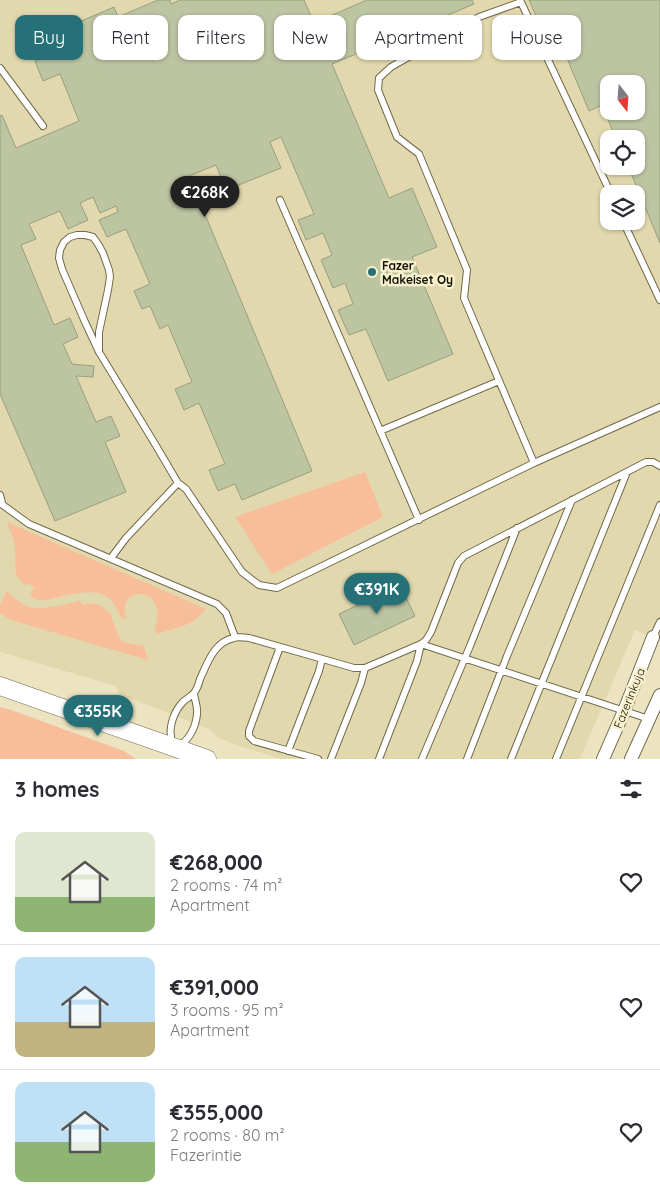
<!DOCTYPE html>
<html lang="en">
<head>
<meta charset="utf-8">
<style>
  :root { --surface:#fff; --page:#f7f7f7; --text:#2b2b33; --muted:#7c7c81; --line:#e1e1e2; --accent:#267177 }
  body { margin:0; font-family:Quicksand,sans-serif; background:var(--page); color:var(--text); height:100vh; display:flex; flex-direction:column; font-size:19px; white-space:nowrap }
  * { box-sizing:border-box; margin:0 }
  p { font-size:16px; color:var(--muted) }
  .icon { flex:none; width:28px; height:28px; fill:none; stroke:currentColor; stroke-width:2; stroke-linecap:round; stroke-linejoin:round }
  .map { position:relative; height:759px; overflow:hidden }
  .sheet { display:flex; flex-direction:column; background:var(--surface); flex:1 }
  .sheet>* { flex:none }
  .hud { position:absolute; left:15px; top:15px; width:630px; height:45px; display:flex; gap:10px }
  .needle { width:32px; rotate:163deg }
  .controls { position:absolute; left:600px; top:75px; display:grid; gap:10px }
  .controls a { display:grid; place-items:center; width:45px; height:45px; border-radius:10px; background:var(--surface); box-shadow:0 1px 4px #0004; font-size:25px }
  .price { position:absolute; translate:-50% -42px; padding:0 11px; border-radius:18px; background:var(--accent); color:#fff; font-size:16px; line-height:32px; filter:drop-shadow(0 1px 2px #0008) }
  .price::after { content:''; position:absolute; left:50%; top:30px; width:15px; height:11px; margin-left:-8px; background:inherit; clip-path:polygon(0 0,100% 0,50% 100%) }
  .price.active { background:#222; color:#fff }
  ul { padding:0; list-style:none }
  li { display:flex; align-items:center; gap:15px; height:125px; padding:0 15px }
  li+li { border-top:1px solid var(--line) }
  li span { display:grid; place-items:center; flex:none; width:140px; height:100px; border-radius:10px; color:#555 }
  li>.icon { margin-inline-start:auto }
  span .icon { width:60px; height:60px; fill:#fffc; stroke-width:1 }
  li b { font-size:21px }
  h2 { display:flex; justify-content:space-between; align-items:center; height:60px; padding:0 15px; font-size:21px }
  .tag { padding:0 18px; border-radius:10px; background:var(--surface); box-shadow:0 1px 4px #0004; font-size:18px; line-height:45px }
  .tag.active { background:var(--accent); color:#fff }
  .map>svg:first-child { display:block }
  .built { fill:#e2d8ae; fill-rule:evenodd }
  .green { fill:#f7be99 }
  .building { fill:#bcc4a2; stroke:#98a07f; fill-rule:evenodd }
  .lines { fill:none; stroke-linecap:round; stroke-linejoin:round }
  .lane-casing { stroke:#71694a; stroke-width:8 }
  .street-casing { stroke:#71694a; stroke-width:14 }
  .secondary-casing { stroke:#71694a; stroke-width:19 }
  .lane { stroke:#fff; stroke-width:6 }
  .street { stroke:#fff; stroke-width:12 }
  .secondary { stroke:#fff; stroke-width:18 }
  .poi-dot { fill:#267177; stroke:#f9f1ce; stroke-width:2 }
  .labels { text-anchor:middle; dominant-baseline:central; stroke-width:5; stroke-linejoin:round; paint-order:stroke }
  .poi-label { font-size:12px; font-weight:bold; fill:#151206; stroke:#f9f1ce; text-anchor:start }
  .street-label { font-size:12px; fill:#151206; stroke:#f9f1ce }
</style>
</head>
<body>
<div class="map">
<svg width="660" height="759" viewBox="0 0 660 759">
  <rect width="100%" height="100%" fill="#ece4c1"/>
  <path class="built" d="M0 0H660V641L635 630 580 759H281L236 745 217 737 209 729 119 694 116 686 0 652ZM609 84H636V111H609ZM609 139H636V166H609ZM609 194H636V221H609Z"/>
  <path class="green" d="M365 472 383 517 272 574 235 517Z
    M7 522 206 609C194 625 177 628 159 633H157L154 630C172 586 115 583 126 618L123 619C118 615 117 606 111 600 97 584 63 597 44 600 38 600 31 600 31 592L35 589 29 583 25 585C10 572 17 564 15 548 14 539 10 530 7 522Z
    M7 591C13 596 19 603 26 606 41 612 64 604 79 601H81L82 605C93 603 102 602 108 613L110 612C114 623 116 634 123 642L144 646 148 660 11 620 0 613V605Z
    M0 707 11 710 124 751 136 759H0Z"/>
  <path class="building" d="M158 0H170L171 4 180 0H304L314 23 367 0H472L474 4 406 33 413 49 387 60 380 44 332 64 389 198 412 188 437 247 412 257 453 354 388 381 366 329 349 335 338 310 353 304 345 283 333 288 321 260 332 255 323 233 306 240 298 220 314 214 281 137 270 142 281 168 226 190 216 165 189 176 312 471 242 500 235 484 218 491 209 470 225 464 199 403 184 410 175 389 192 382 168 325 160 329 150 306 142 309 134 291 150 284 126 229 107 237 99 220 118 212 116 206 100 213 93 197 80 203 88 220 68 229 60 211 29 224 36 239 21 245 54 325 70 318 78 337 63 344 72 364 94 366 93 377 76 376 96 422 111 416 120 436 105 442 126 492 55 521 0 394V116L2 115 16 148 79 121 60 74 43 81 35 61 51 54 44 37 114 7 118 17Z
    M529 0H660V243L628 166H636V139H616L602 105 589 111 551 20 540 25ZM609 84H636V111H609Z
    M400 585 415 616 354 645 339 614Z"/>
  <g class="lines">
    <defs>
      <path id="lane" d="M520 0 611 194
        M521 2 479 17 391 67 379 78 378 90 397 137 419 154 467 270 464 298 534 463
        M0 68 43 126
        M280 200 419 520
        M623 221 660 300
        M99 352V332L108 290 110 277 109 270 103 253 98 244 93 237 85 235H77L70 237 64 242 60 250 59 258 62 269 85 322 99 352 155 444 178 483 186 489 242 572 259 585 277 588 534 463 660 407
        M380 431 499 381
        M0 495 2 503
        M0 503 29 524 217 604 226 613 235 637
        M111 558 126 538 178 483
        M653 637 660 622
        M421 644 649 719
        M280 647 249 731V736L254 741 318 759
        M173 743C167 731 173 713 182 703 185 699 191 697 194 693 197 689 199 683 200 679 208 662 214 642 234 638 238 636 244 638 249 638L354 668H365L421 644 426 640 431 632 458 563 464 556 646 462H653L660 466
        M180 745C190 739 196 726 197 714 198 707 195 701 194 694
        M288 751 319 671 322 659
        M331 759 361 683 365 668
        M379 759 417 661 421 644
        M422 759 470 646 517 528
        M467 759 507 656 572 500
        M511 759 627 472
        M556 759 660 505"/>
      <path id="street" d="M603 759 624 711 653 637
        M631 759 660 695"/>
      <path id="secondary" d="M0 686 207 759"/>
    </defs>
    <use href="#lane" class="lane-casing"/>
    <use href="#street" class="street-casing"/>
    <use href="#secondary" class="secondary-casing"/>
    <use href="#lane" class="lane"/>
    <use href="#street" class="street"/>
    <use href="#secondary" class="secondary"/>
  </g>
  <circle class="poi-dot" cx="372" cy="272" r="5"/>
  <g class="labels">
    <g class="poi-label">
      <text x="382" y="265">Fazer<tspan x="382" dy="14">Makeiset Oy</tspan></text>
    </g>
    <g class="street-label">
      <text transform="translate(629 698) rotate(-68)">Fazerinkuja</text>
    </g>
  </g>
</svg>
<div class="controls">
<a><svg class="needle" viewBox="-14 -14 28 28"><path d="M0-13l5 13h-10z" fill="#e53935"/><path d="M0 13l5-13h-10z" fill="#7c7c81"/></svg></a>
<a><svg class="icon" aria-label="locate" viewBox="0 0 24 24"><circle cx="12" cy="12" r="6"/><path d="M12 2v4M12 18v4M2 12h4M18 12h4"/></svg></a>
<a><svg class="icon" aria-label="layers" viewBox="0 0 24 24"><path d="M12 4l9 5-9 5-9-5zM3 14l9 5 9-5"/></svg></a>
</div>
<b class="price active" style="left:205px;top:218px">€268K</b>
<b class="price" style="left:377px;top:615px">€391K</b>
<b class="price" style="left:98px;top:737px">€355K</b>
<div class="hud">
<a class="tag active">Buy</a>
<a class="tag">Rent</a>
<a class="tag">Filters</a>
<a class="tag">New</a>
<a class="tag">Apartment</a>
<a class="tag">House</a>
</div>
</div>
<section class="sheet">
<h2>3 homes<svg class="icon" aria-label="filters" viewBox="0 0 24 24"><path d="M4 7h16M4 17h16"/><circle cx="9" cy="7" r="2"/><circle cx="15" cy="17" r="2"/></svg></h2>
<ul>
<li><span style="background:linear-gradient(#dfe7d0 65%,#8fb573 0)"><svg class="icon" aria-label="home" viewBox="0 0 24 24"><path d="M3 11l9-7 9 7M6 9v11h12V9"/></svg></span><div><b>€268,000</b><p>2 rooms · 74 m²</p><p>Apartment</p></div><svg class="icon" aria-label="heart" viewBox="0 0 24 24"><path d="M12 20l-8-8c-3-5 5-10 8-4 3-6 11-1 8 4z"/></svg></li>
<li><span style="background:linear-gradient(#bfe0f5 65%,#c2b280 0)"><svg class="icon" aria-label="home" viewBox="0 0 24 24"><path d="M3 11l9-7 9 7M6 9v11h12V9"/></svg></span><div><b>€391,000</b><p>3 rooms · 95 m²</p><p>Apartment</p></div><svg class="icon" aria-label="heart" viewBox="0 0 24 24"><path d="M12 20l-8-8c-3-5 5-10 8-4 3-6 11-1 8 4z"/></svg></li>
<li><span style="background:linear-gradient(#bfe0f5 60%,#8fb573 0)"><svg class="icon" aria-label="home" viewBox="0 0 24 24"><path d="M3 11l9-7 9 7M6 9v11h12V9"/></svg></span><div><b>€355,000</b><p>2 rooms · 80 m²</p><p>Fazerintie</p></div><svg class="icon" aria-label="heart" viewBox="0 0 24 24"><path d="M12 20l-8-8c-3-5 5-10 8-4 3-6 11-1 8 4z"/></svg></li>
</ul>
</section>
</body>
</html>
